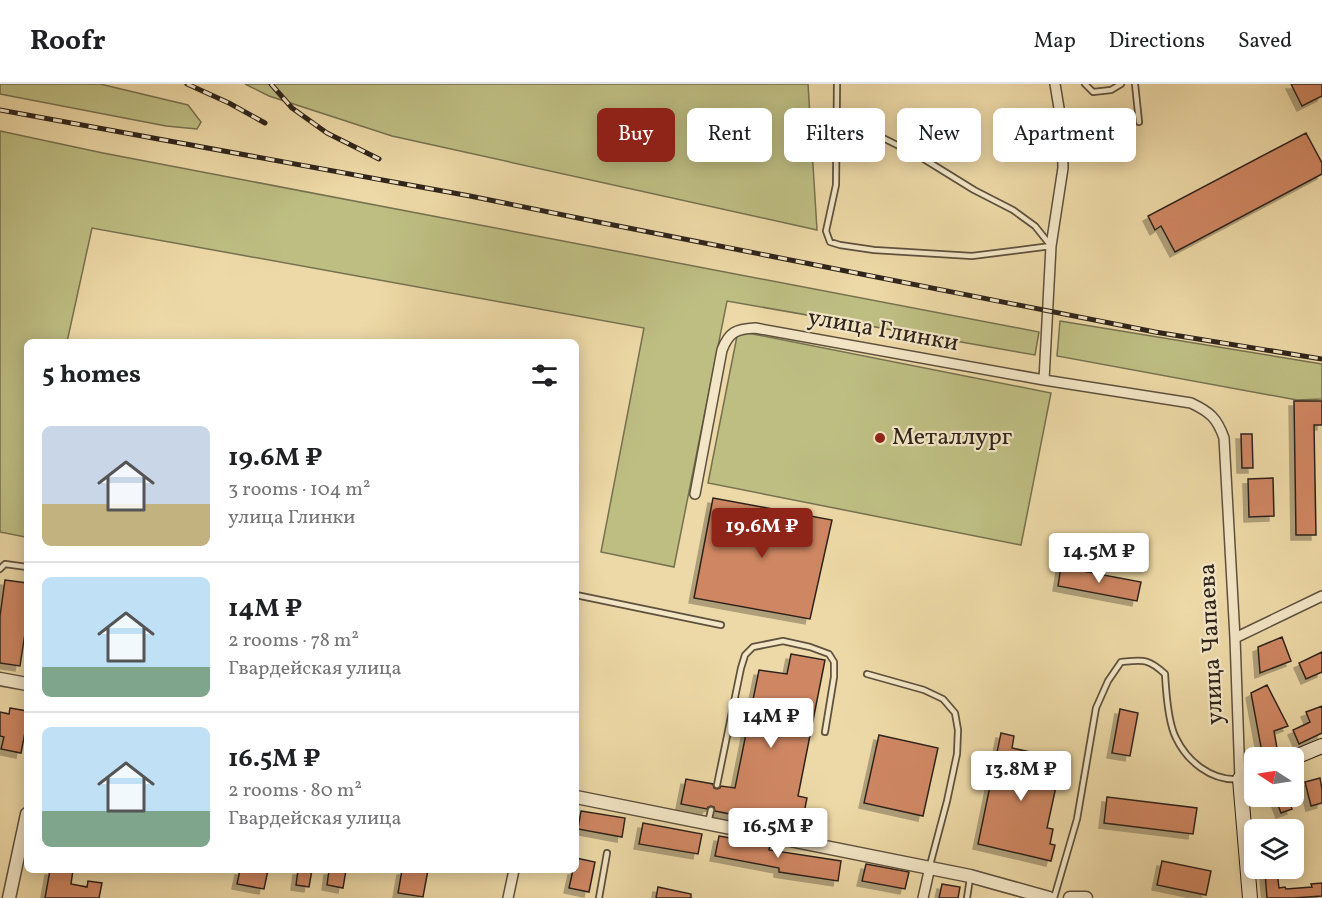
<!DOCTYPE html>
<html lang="en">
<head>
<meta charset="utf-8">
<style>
  :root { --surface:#fff; --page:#f6f6f6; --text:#202124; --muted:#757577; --line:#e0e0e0; --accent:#8f2418 }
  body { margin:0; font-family:Vollkorn,serif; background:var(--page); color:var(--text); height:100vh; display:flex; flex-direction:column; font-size:22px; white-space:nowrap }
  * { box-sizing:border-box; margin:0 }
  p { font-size:20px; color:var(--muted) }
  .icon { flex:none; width:33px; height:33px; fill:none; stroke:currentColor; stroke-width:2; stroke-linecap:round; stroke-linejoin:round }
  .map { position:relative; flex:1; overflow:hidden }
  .panel { position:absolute; left:24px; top:255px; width:555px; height:534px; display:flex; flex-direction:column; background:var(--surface); border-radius:9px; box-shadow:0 3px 15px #0003 }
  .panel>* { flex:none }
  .hud { position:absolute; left:597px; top:24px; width:570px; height:54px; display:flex; gap:12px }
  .needle { width:39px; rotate:282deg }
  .fabs { position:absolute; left:1244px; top:663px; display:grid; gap:12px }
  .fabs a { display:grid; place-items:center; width:60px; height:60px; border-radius:9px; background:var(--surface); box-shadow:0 3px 15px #0003; font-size:30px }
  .price { position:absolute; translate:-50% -51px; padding:0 14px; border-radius:6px; background:#fff; color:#222; font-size:20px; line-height:39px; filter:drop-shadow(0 2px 3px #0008) }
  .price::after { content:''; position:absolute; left:50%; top:36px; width:18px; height:14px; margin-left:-9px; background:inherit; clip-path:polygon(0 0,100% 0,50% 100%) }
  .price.selected { background:var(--accent); color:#fff }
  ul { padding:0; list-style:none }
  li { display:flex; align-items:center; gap:18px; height:150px; padding:0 18px }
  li+li { border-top:2px solid var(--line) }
  li span { display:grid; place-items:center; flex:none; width:168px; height:120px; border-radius:9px; color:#555 }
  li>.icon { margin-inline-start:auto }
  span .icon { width:72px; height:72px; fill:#fffc; stroke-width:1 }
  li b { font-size:26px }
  h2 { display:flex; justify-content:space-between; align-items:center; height:72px; padding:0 18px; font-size:26px }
  .tag { padding:0 21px; border-radius:9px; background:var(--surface); box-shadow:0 3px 15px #0003; font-size:21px; line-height:54px }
  .tag.selected { background:var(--accent); color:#fff }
  header { display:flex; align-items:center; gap:36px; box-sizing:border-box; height:84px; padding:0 30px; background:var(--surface); border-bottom:2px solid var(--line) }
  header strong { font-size:28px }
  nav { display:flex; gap:33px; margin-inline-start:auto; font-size:21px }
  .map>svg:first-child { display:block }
  .green { fill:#bebe83; stroke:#76714f; stroke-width:1.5 }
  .building { fill:#cf8764; stroke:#2f241b; stroke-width:1.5; filter:url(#shadow) }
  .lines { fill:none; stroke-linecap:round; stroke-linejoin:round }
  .service-casing { stroke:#5e513e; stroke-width:8 }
  .minor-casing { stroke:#5e513e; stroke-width:12 }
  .tertiary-casing { stroke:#5e513e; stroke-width:15 }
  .secondary-casing { stroke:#2f241b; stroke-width:16 }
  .service { stroke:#f3e6c6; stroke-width:4.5 }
  .minor { stroke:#f3e6c6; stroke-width:9 }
  .tertiary { stroke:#f3e6c6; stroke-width:12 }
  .secondary { stroke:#f3e6c6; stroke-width:14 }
  .rail-casing { stroke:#2f241b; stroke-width:5 }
  .rail { stroke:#f3e6c6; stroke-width:3; stroke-dasharray:9; stroke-linecap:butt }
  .poi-dot { fill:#8f2418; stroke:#f3e6c6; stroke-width:2 }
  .labels { text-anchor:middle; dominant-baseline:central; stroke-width:4.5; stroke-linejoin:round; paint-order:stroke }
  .street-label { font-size:24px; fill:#2f241b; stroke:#f3e6c6 }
  .poi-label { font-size:24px; fill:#2f241b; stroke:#f3e6c6; text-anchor:start }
</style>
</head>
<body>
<header>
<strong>Roofr</strong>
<nav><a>Map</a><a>Directions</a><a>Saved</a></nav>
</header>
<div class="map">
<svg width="1322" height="814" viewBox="0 0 1322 814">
  <defs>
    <filter id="shadow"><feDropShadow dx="-5" dy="5" stdDeviation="0" flood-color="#0004"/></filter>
  </defs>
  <rect width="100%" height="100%" fill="#edd9a7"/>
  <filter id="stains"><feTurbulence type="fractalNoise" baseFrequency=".00333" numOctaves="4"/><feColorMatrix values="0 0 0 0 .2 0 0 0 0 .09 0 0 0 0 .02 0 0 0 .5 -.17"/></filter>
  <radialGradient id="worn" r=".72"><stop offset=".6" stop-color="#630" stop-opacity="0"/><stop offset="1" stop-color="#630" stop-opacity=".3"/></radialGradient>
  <path class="green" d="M0 0H100L188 21 201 38 197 45 166 42 0 10Z
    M245 0H808L817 146 392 52 269 12Z
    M0 47 103 69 1039 248 1035 271 727 217 674 483 601 468 644 244 92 144 67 258H27V446L25 453 0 448Z
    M1060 237 1322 280V315L1297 316 1057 272Z
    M738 247 1051 309 1021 461 708 399Z"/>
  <path class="building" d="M1291 0H1322V12L1302 22Z
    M1306 49 1322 79V90L1175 168 1161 142 1155 146 1148 132Z
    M1294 317H1322V341H1314L1316 451H1296Z
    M1241 350H1252L1253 384H1242Z
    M1273 394 1274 432 1249 433 1248 395Z
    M713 414 832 436 810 535 694 514Z
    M1061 483 1141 498 1137 517 1058 502Z
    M5 496 27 499V536L20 582 0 579V532Z
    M1282 553 1291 577 1260 589 1258 563Z
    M1322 568V588L1306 595 1299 579Z
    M791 570 825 576 798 712 807 714 801 744 715 727 714 723 711 722 708 723 707 725 681 720 686 695 713 700 714 704 717 705 720 704 721 702 735 704 759 586 787 590Z
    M1267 601 1288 642 1274 647 1278 670 1263 674 1251 609Z
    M1322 622V649L1299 660 1293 646 1310 638 1306 628Z
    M10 624 27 627V638L21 669 1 665 4 653 0 652V628L9 630Z
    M1120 625 1138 629 1130 672 1112 669Z
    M1001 649 1014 652 1012 664 1062 675 1047 744 1053 745 1050 760 1055 761 1051 777 978 760Z
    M879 651 938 664 923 732 864 719Z
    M1320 694 1322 706V719L1311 722 1305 698Z
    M1285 712H1287L1292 725 1281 729 1276 716Z
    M1107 713 1197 724 1193 750 1104 739Z
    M581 727 625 734 622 753 578 745Z
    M643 739 702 750 698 770 639 760Z
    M719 752 770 761 769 766 841 777 838 797 779 788V784L715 772Z
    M576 774 595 778 589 808 569 804 573 786H576Z
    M1162 777 1211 787 1206 811 1157 801Z
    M866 780 909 788 905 805 862 797Z
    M50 786H73L71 800 87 803 88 797 102 799 99 814H45Z
    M240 786H268L264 805 237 800Z
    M298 786H312L309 803 296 801Z
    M329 786H346L343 804 327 801Z
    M402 786H428L423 813 398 809Z
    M1277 788 1279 804 1285 803 1286 805 1312 803 1311 800 1322 799V812L1293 814H1267L1265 789Z
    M942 800 960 803 958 814H939Z
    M658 803 691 810V814H656Z"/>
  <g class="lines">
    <defs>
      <path id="service" d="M837 0 836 101 826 147 830 158 840 161 874 166 972 172 1051 162
        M1085 0 1093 8 1111 6 1121 0
        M1135 0 1139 38
        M875 50 919 72 974 106 1013 126 1035 142 1051 162
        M0 485 5 480 27 483
        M576 511 721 541
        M867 590 924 606 943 615 955 629 958 646 957 670 947 717 930 781
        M717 701 741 584 745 571 753 563 783 557 810 563 829 570 834 578V593L825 648
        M708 739 711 726
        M599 814 607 769
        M967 814 970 794
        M1054 814 1077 735 1096 624 1108 597 1121 578C1143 576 1148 574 1165 590 1166 608 1168 639 1176 654 1187 677 1211 697 1238 695"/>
      <path id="minor" d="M1044 296 1051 162 1063 84 1062 42 1055 0
        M695 410 722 266C729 248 736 245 755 244L1044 296 1191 319C1210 328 1217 334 1224 354L1235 554 1240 695
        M1235 554 1322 512
        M508 814 514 786
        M923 814 930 783"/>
      <path id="tertiary" d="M0 595 27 600
        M576 713 970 792 1049 814
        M9 814 27 730
        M1070 814H1086"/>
      <path id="secondary" d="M1293 674 1322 662
        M1250 814 1240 695 1254 689"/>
    </defs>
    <use href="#service" class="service-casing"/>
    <use href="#minor" class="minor-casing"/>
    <use href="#tertiary" class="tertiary-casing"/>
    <use href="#secondary" class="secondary-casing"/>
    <use href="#service" class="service"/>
    <use href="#minor" class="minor"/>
    <use href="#tertiary" class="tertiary"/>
    <use href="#secondary" class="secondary"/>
    <defs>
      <path id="rail" d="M187 0 229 19 265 39
        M271 0 292 24 327 49 379 75
        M0 26 470 112 588 136 1155 248 1322 275"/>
    </defs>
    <use href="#rail" class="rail-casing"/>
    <use href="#rail" class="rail"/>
  </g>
  <circle class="poi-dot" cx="880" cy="354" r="6"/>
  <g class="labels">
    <g class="street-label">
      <text transform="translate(883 247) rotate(10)">улица Глинки</text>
      <text transform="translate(1212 560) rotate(-93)">улица Чапаева</text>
    </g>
    <g class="poi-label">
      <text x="892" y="354">Металлург</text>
    </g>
  </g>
  <rect width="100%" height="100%" filter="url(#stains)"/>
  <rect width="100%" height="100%" fill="url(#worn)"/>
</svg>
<div class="fabs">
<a><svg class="needle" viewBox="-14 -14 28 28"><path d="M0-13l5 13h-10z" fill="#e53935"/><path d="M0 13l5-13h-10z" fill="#757577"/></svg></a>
<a><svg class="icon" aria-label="layers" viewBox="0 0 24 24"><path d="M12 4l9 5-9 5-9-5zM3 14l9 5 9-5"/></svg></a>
</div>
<b class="price selected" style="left:762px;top:475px">19.6M ₽</b>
<b class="price" style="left:1099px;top:500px">14.5M ₽</b>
<b class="price" style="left:771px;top:665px">14M ₽</b>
<b class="price" style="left:1021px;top:718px">13.8M ₽</b>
<b class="price" style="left:778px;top:775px">16.5M ₽</b>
<div class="hud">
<a class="tag selected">Buy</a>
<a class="tag">Rent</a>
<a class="tag">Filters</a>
<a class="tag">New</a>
<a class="tag">Apartment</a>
</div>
<section class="panel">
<h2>5 homes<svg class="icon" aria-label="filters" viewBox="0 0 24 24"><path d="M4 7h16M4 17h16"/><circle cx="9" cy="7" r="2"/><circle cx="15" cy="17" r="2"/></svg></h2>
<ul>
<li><span style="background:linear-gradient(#c9d6e8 65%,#c2b280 0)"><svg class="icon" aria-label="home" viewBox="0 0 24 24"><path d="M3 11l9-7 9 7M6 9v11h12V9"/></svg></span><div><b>19.6M ₽</b><p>3 rooms · 104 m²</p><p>улица Глинки</p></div></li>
<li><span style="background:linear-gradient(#bfe0f5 75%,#7fa58c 0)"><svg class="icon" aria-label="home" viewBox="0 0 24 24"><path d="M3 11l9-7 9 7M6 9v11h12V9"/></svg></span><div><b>14M ₽</b><p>2 rooms · 78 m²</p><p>Гвардейская улица</p></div></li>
<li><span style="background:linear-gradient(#bfe0f5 70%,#7fa58c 0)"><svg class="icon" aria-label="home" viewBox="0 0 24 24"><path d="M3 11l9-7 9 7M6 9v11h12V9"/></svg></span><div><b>16.5M ₽</b><p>2 rooms · 80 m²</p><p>Гвардейская улица</p></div></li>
</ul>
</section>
</div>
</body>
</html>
